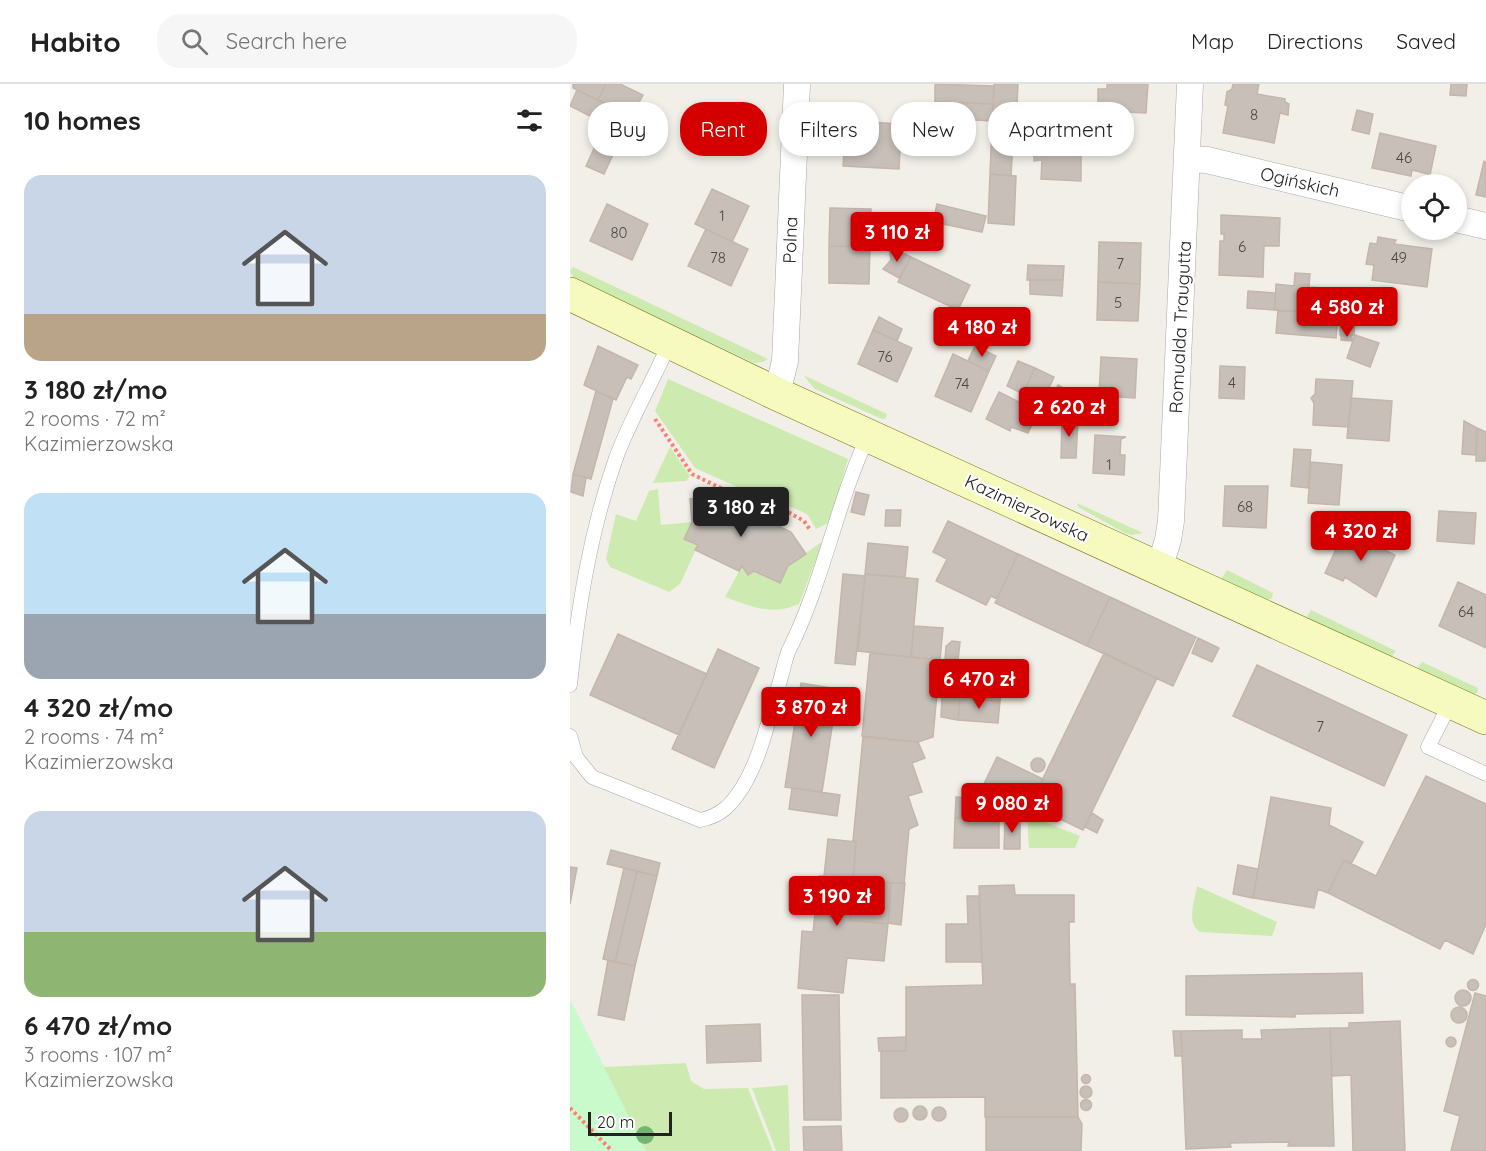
<!DOCTYPE html>
<html lang="en">
<head>
<meta charset="utf-8">
<style>
  :root { --surface:#fff; --page:#f6f6f6; --text:#222; --muted:#767676; --line:#e0e0e0; --accent:#d40000 }
  body { margin:0; font-family:Quicksand,sans-serif; background:var(--page); color:var(--text); height:100vh; display:flex; flex-direction:column; font-size:22px; white-space:nowrap }
  * { box-sizing:border-box; margin:0 }
  p { font-size:20px; color:var(--muted) }
  .icon { flex:none; width:33px; height:33px; fill:none; stroke:currentColor; stroke-width:2; stroke-linecap:round; stroke-linejoin:round }
  .map { position:relative; flex:1; overflow:hidden }
  .sheet { display:flex; flex-direction:column; background:var(--surface); width:570px }
  .sheet>* { flex:none }
  .banner { position:absolute; left:18px; top:18px; width:570px; height:54px; display:flex; gap:12px }
  .controls { position:absolute; left:831px; top:90px; display:grid; gap:12px }
  .controls a { display:grid; place-items:center; width:66px; height:66px; border-radius:50%; background:var(--surface); box-shadow:0 3px 9px #0003; font-size:30px }
  .scale { position:absolute; left:18px; bottom:15px; width:84px; box-sizing:border-box; padding-left:6px; border:3px solid #222; border-top:0; font-size:16px; line-height:21px; white-space:nowrap; color:#222; -webkit-text-stroke:4px #fff; paint-order:stroke }
  .price { position:absolute; translate:-50% -51px; padding:0 14px; border-radius:6px; background:var(--accent); color:#fff; font-size:20px; line-height:39px; filter:drop-shadow(0 2px 3px #0008) }
  .price::after { content:''; position:absolute; left:50%; top:36px; width:18px; height:14px; margin-left:-9px; background:inherit; clip-path:polygon(0 0,100% 0,50% 100%) }
  .price.selected { background:#222; color:#fff }
  ul { padding:0; list-style:none }
  li { display:grid; align-content:center; gap:12px; height:318px; padding:0 24px }
  li span { display:grid; place-items:center; height:186px; border-radius:18px; color:#555 }
  li>.icon { margin-inline-start:auto }
  span .icon { width:108px; height:108px; fill:#fffc; stroke-width:1 }
  li b { font-size:26px }
  h2 { display:flex; justify-content:space-between; align-items:center; height:72px; padding:0 24px; font-size:26px }
  .tag { padding:0 21px; border-radius:24px; background:var(--surface); box-shadow:0 3px 9px #0003; font-size:21px; line-height:54px }
  .tag.selected { background:var(--accent); color:#fff }
  header { display:flex; align-items:center; gap:36px; box-sizing:border-box; height:84px; padding:0 30px; background:var(--surface); border-bottom:2px solid var(--line) }
  header strong { font-size:28px }
  nav { display:flex; gap:33px; margin-inline-start:auto; font-size:21px }
  .search { width:420px; height:54px; background:var(--page); display:flex; align-items:center; gap:15px; box-sizing:border-box; padding:0 21px; border-radius:24px; color:var(--muted); font-size:22px }
  main { display:flex; flex:1; min-height:0 }
  .map>svg:first-child { display:block }
  .grass { fill:#cdebb0 }
  .park { fill:#c8facc }
  .building { fill:#c7bfb8; stroke:#c4b6ab; stroke-width:1.5 }
  .lines { fill:none; stroke-linecap:round; stroke-linejoin:round }
  .service-casing { stroke:#a9a9a9; stroke-width:15 }
  .minor-casing { stroke:#a9a9a9; stroke-width:27 }
  .secondary-casing { stroke:#707d05; stroke-width:34 }
  .path { stroke:#fa8072; stroke-width:4; stroke-dasharray:3 3; stroke-linecap:butt }
  .service { stroke:#fff; stroke-width:14 }
  .minor { stroke:#fff; stroke-width:26 }
  .secondary { stroke:#f7fabf; stroke-width:33 }
  .tree { fill:#74b475 }
  .labels { text-anchor:middle; dominant-baseline:central; stroke-width:4.5; stroke-linejoin:round; paint-order:stroke }
  .number-label { font-size:15px; fill:#4b4948 }
  .street-label { font-size:18px; fill:#222; stroke:#fff }
</style>
</head>
<body>
<header>
<strong>Habito</strong>
<div class="search"><svg class="icon" aria-label="search" viewBox="0 0 24 24"><circle cx="10" cy="10" r="6"/><path d="M15 15l6 6"/></svg>Search here</div>
<nav><a>Map</a><a>Directions</a><a>Saved</a></nav>
</header>
<main>
<section class="sheet">
<h2>10 homes<svg class="icon" aria-label="filters" viewBox="0 0 24 24"><path d="M4 7h16M4 17h16"/><circle cx="9" cy="7" r="2"/><circle cx="15" cy="17" r="2"/></svg></h2>
<ul>
<li><span style="background:linear-gradient(#c9d6e8 75%,#b9a48a 0)"><svg class="icon" aria-label="home" viewBox="0 0 24 24"><path d="M3 11l9-7 9 7M6 9v11h12V9"/></svg></span><div><b>3 180 zł/mo</b><p>2 rooms · 72 m²</p><p>Kazimierzowska</p></div></li>
<li><span style="background:linear-gradient(#bfe0f5 65%,#9aa5b1 0)"><svg class="icon" aria-label="home" viewBox="0 0 24 24"><path d="M3 11l9-7 9 7M6 9v11h12V9"/></svg></span><div><b>4 320 zł/mo</b><p>2 rooms · 74 m²</p><p>Kazimierzowska</p></div></li>
<li><span style="background:linear-gradient(#c9d6e8 65%,#8fb573 0)"><svg class="icon" aria-label="home" viewBox="0 0 24 24"><path d="M3 11l9-7 9 7M6 9v11h12V9"/></svg></span><div><b>6 470 zł/mo</b><p>3 rooms · 107 m²</p><p>Kazimierzowska</p></div></li>
</ul>
</section>
<div class="map">
<svg width="916" height="1067" viewBox="0 0 916 1067">
  <rect width="100%" height="100%" fill="#f2efe9"/>
  <path class="grass" d="M3 183 198 275 193 278 184 279 3 194 0 187Z
    M233 291 317 330 316 334 312 335 245 305Z
    M98 295 278 375 259 439 246 445 237 430 196 412 194 415 125 384 85 327Z
    M100 363 120 392 116 397 83 399Z
    M88 405 91 441 122 438 114 455 128 461 110 500 99 508 40 483 36 475 46 430 66 437 79 407Z
    M507 419 573 449 562 451 555 449 508 423Z
    M250 459 252 460 229 520C202 532 182 523 155 513L172 482 178 491 184 487 209 499 218 482Z
    M657 486 703 509 702 514 696 517 651 495Z
    M741 526 826 567 821 573 739 535 737 532Z
    M852 578 908 604 907 609 902 611 850 587 848 583Z
    M457 731 510 752 505 764H459Z
    M627 802 707 838 702 852 631 848C615 841 625 816 627 802Z
    M0 916 34 983 116 979 121 997 134 1005 178 1004 203 1067H50Z
    M218 1001 220 1067H206L182 1004Z"/>
  <path class="park" d="M0 916 5 925 76 1067H0Z"/>
  <path class="building" d="M3 0H36L28 16 3 4Z
    M36 0H50L73 11 62 32 28 16Z
    M365 0 424 2 423 20 365 18Z
    M424 0H448L446 42 422 40Z
    M537 0H578L576 29 536 27V24H528V5H537Z
    M663 0H689L687 10 715 15V18L719 20 718 31 710 29 704 59 653 49 658 22 655 21 657 8 662 5Z
    M881 0H897L896 12 880 11Z
    M7 6 37 21 30 37 0 22Z
    M365 18 423 20 422 37 365 34Z
    M43 23 61 32 34 90 16 82Z
    M787 26 803 30 799 50 782 46Z
    M284 29 304 30 303 38 327 40 331 45 329 85 273 82 276 37 283 38Z
    M422 40 444 41 441 92 420 90Z
    M810 49 866 62 859 96H857L858 90 842 86 841 92 802 84Z
    M474 55 511 56V97L471 95 472 76 464 77V57Z
    M914 77 916 78V113L906 111Z
    M420 90 446 92 444 141 418 139Z
    M142 105 179 122 162 158 125 140Z
    M37 120 78 140 62 176 20 157Z
    M367 120 416 132 412 148 363 138Z
    M260 124 301 125 300 163 259 162Z
    M651 131 710 134 709 162H694L693 193 649 191 650 157H654V150H651Z
    M136 145 178 165 161 202 118 182Z
    M808 153 826 156 824 160 862 165 857 203 802 196 804 181 796 180 800 159 807 160Z
    M529 158 571 159 570 200 528 198Z
    M259 162 300 163 299 200 259 199Z
    M319 163 341 173 329 194 313 185 321 176Z
    M341 173 400 201 388 226 328 198Z
    M458 181 494 182 493 196H457Z
    M725 189 740 190 739 203 770 205 768 231 705 226 706 200 724 202Z
    M460 196H493L492 212 460 210Z
    M528 198 570 200 568 237 527 236Z
    M678 207 705 209V226L677 224Z
    M771 210H785L784 251H770Z
    M708 226 768 231 766 254 706 249Z
    M309 233 332 245 327 257 303 246Z
    M303 246 342 264 327 298 288 280Z
    M771 251H782V257L771 256Z
    M785 251 809 259 800 283 777 274Z
    M28 262 68 281 61 295 57 293 46 316 14 301Z
    M405 262 426 272 419 287 398 277Z
    M383 270 419 287 401 328 365 312Z
    M531 273 567 275 565 314 529 312Z
    M448 277 465 284 453 310 437 302Z
    M650 282 675 283 674 315 649 314Z
    M465 284 484 293 472 319 453 310Z
    M746 295 783 297 779 343 743 341 744 319 741 314 745 310Z
    M488 301 495 305 500 319 505 320 504 335H472Z
    M26 307 43 315 21 395 3 390Z
    M429 308 449 318 453 310 472 319 458 349 441 343 440 347 416 335Z
    M781 314 822 317 819 357 777 354Z
    M492 335H508L506 374H491Z
    M894 337 907 344 906 371 892 370Z
    M907 344 916 348V377H906Z
    M525 351 556 353 551 355 550 371H555L554 391 523 389Z
    M724 365 741 366 738 404 721 402Z
    M741 378 772 381 769 421 738 419Z
    M3 390 16 394 13 412 1 408Z
    M655 402H698L696 444 653 442Z
    M136 408 221 448 236 470 218 482 210 499 184 487 178 491 172 482 169 487 125 466 128 461 114 455 122 438 120 415 133 414Z
    M286 408 299 411 294 431 281 428Z
    M316 426H331L330 442H315Z
    M869 427 906 429 904 460 867 457Z
    M378 437 448 470 427 515 421 512 416 521 366 497 377 475 363 468Z
    M774 448 792 455 795 450 811 457 808 463 825 471 806 513 775 493 773 497 755 489Z
    M298 459 338 463 335 493 295 490Z
    M448 470 540 513 517 562 425 519Z
    M273 490 295 492 285 581 265 579Z
    M295 490 348 495 341 573 288 567Z
    M888 498 916 511V564L869 542Z
    M540 513 626 553 603 602 517 562Z
    M344 542 373 544 370 576 341 573Z
    M48 550 137 590 109 651 20 611Z
    M628 554 649 564 642 578 622 569Z
    M382 557 390 558 388 577 375 576 376 562Z
    M148 565 189 584 144 684 102 665Z
    M300 569 370 576 363 653 348 658 292 652Z
    M534 569 587 594 513 746 460 721Z
    M687 581 837 651 814 702 663 632Z
    M386 593 433 597 430 617 385 613Z
    M231 599 268 605 252 708 215 703Z
    M372 612 390 614 388 636 371 633Z
    M390 614 430 617 428 639 388 636Z
    M293 653 348 658 355 674 342 679 352 708 338 712 348 741 339 745 334 800 283 795 286 758 283 757Z
    M427 673 473 695 458 726 412 704Z
    M461 681a7 7 0 1 1 14 0a7 7 0 1 1-14 0Z
    M856 692 916 720V840L903 870 875 856 870 865 758 809 774 776 806 792Z
    M222 704 270 711 267 732 219 725Z
    M386 713 428 716 429 734H385Z
    M701 713 761 724 759 741 793 758 781 780 774 776 758 809 748 805 744 824 683 814Z
    M522 729 533 736 527 749 515 743Z
    M385 734H429V764H384Z
    M435 735H450V765H434Z
    M258 755 286 758 280 836 318 840 314 877 277 874 273 909 228 904 232 847 243 848 249 792H254Z
    M41 766 90 779 87 792 37 780Z
    M668 781 688 785 683 814 663 810Z
    M0 783 7 784 0 820Z
    M54 784 67 787 45 878 33 875Z
    M67 787 87 792 65 882 45 878Z
    M283 795 321 799 318 840 280 836Z
    M321 799H335L331 841 318 839Z
    M444 801 445 811H504V838H499L500 900H505L508 1033H415V1013L311 1014V967H336V903L413 901 409 802Z
    M397 812H409L412 878H376V840H398Z
    M38 876 65 882 54 936 28 931Z
    M792 889 793 929 725 930V933L616 931V892Z
    M897.5 901a5.5 5.5 0 1 1 11 0a5.5 5.5 0 1 1-11 0Z
    M885 914a8 8 0 1 1 16 0a8 8 0 1 1-16 0Z
    M905 909 916 912V1067H881L890 1032 874 1027Z
    M232 911H269L271 1036H234Z
    M881 931a8 8 0 1 1 16 0a8 8 0 1 1-16 0Z
    M830 937 835 1067H783L781 991 762 992 760 944H779V939Z
    M190 940 191 977 137 979 136 942Z
    M760 944 764 1062H718L719 1058 660 1059 661 1063 616 1065 611 947 672 946V955H692L691 946Z
    M603 947H611L612 972H605Z
    M336 953V967H309L308 954Z
    M876 958a5 5 0 1 1 10 0a5 5 0 1 1-10 0Z
    M511.5 995a4.5 4.5 0 1 1 9 0a4.5 4.5 0 1 1-9 0Z
    M510 1008a6 6 0 1 1 12 0a6 6 0 1 1-12 0Z
    M510.5 1021a5.5 5.5 0 1 1 11 0a5.5 5.5 0 1 1-11 0Z
    M343 1029a7 7 0 1 1 14 0a7 7 0 1 1-14 0Z
    M362 1030a7 7 0 1 1 14 0a7 7 0 1 1-14 0Z
    M324 1031a7 7 0 1 1 14 0a7 7 0 1 1-14 0Z
    M416 1033H508L512 1040 511 1067H416Z
    M271 1042 272 1067H234L233 1043Z"/>
  <g class="lines">
    <defs>
      <path id="service" d="M0 601C8 524 20 448 46 374 61 334 83 297 100 258
        M881 618 858 663 916 690
        M0 652 6 673 22 693 130 736C151 732 161 721 172 704 192 672 199 632 210 597 213 587 215 575 219 566 253 498 266 421 298 352"/>
      <path id="minor" d="M617 75 637 76 842 125
        M886 135 916 142
        M207 310 215 277 227 0
        M589 485 598 456 601 437 620 0"/>
      <path id="secondary" d="M0 210 207 310 916 634"/>
    </defs>
    <use href="#service" class="service-casing"/>
    <use href="#minor" class="minor-casing"/>
    <use href="#secondary" class="secondary-casing"/>
    <path class="path" d="M85 335 122 390 193 425 197 416 234 437 241 447
      M0 1024 42 1067"/>
    <use href="#service" class="service"/>
    <use href="#minor" class="minor"/>
    <use href="#secondary" class="secondary"/>
  </g>
  <circle class="tree" cx="75" cy="1051" r="9"/>
  <g class="labels">
    <g class="number-label">
      <text x="684" y="30">8</text>
      <text x="834" y="73">46</text>
      <text x="152" y="131">1</text>
      <text x="49" y="148">80</text>
      <text x="672" y="162">6</text>
      <text x="148" y="173">78</text>
      <text x="829" y="173">49</text>
      <text x="550" y="179">7</text>
      <text x="548" y="218">5</text>
      <text x="315" y="272">76</text>
      <text x="662" y="298">4</text>
      <text x="392" y="299">74</text>
      <text x="539" y="380">1</text>
      <text x="675" y="422">68</text>
      <text x="896" y="527">64</text>
      <text x="750" y="642">7</text>
    </g>
    <g class="street-label">
      <text transform="translate(730 98) rotate(13)">Ogińskich</text>
      <text transform="translate(220 156) rotate(-88)">Polna</text>
      <text transform="translate(610 243) rotate(-87)">Romualda Traugutta</text>
      <text transform="translate(457 424) rotate(25)">Kazimierzowska</text>
    </g>
  </g>
</svg>
<div class="controls">
<a><svg class="icon" aria-label="locate" viewBox="0 0 24 24"><circle cx="12" cy="12" r="6"/><path d="M12 2v4M12 18v4M2 12h4M18 12h4"/></svg></a>
</div>
<div class="scale">20 m</div>
<b class="price" style="left:327px;top:179px">3 110 zł</b>
<b class="price" style="left:777px;top:254px">4 580 zł</b>
<b class="price" style="left:412px;top:274px">4 180 zł</b>
<b class="price" style="left:499px;top:354px">2 620 zł</b>
<b class="price selected" style="left:171px;top:454px">3 180 zł</b>
<b class="price" style="left:791px;top:478px">4 320 zł</b>
<b class="price" style="left:409px;top:626px">6 470 zł</b>
<b class="price" style="left:241px;top:654px">3 870 zł</b>
<b class="price" style="left:442px;top:750px">9 080 zł</b>
<b class="price" style="left:267px;top:843px">3 190 zł</b>
<div class="banner">
<a class="tag">Buy</a>
<a class="tag selected">Rent</a>
<a class="tag">Filters</a>
<a class="tag">New</a>
<a class="tag">Apartment</a>
</div>
</div>
</main>
</body>
</html>
